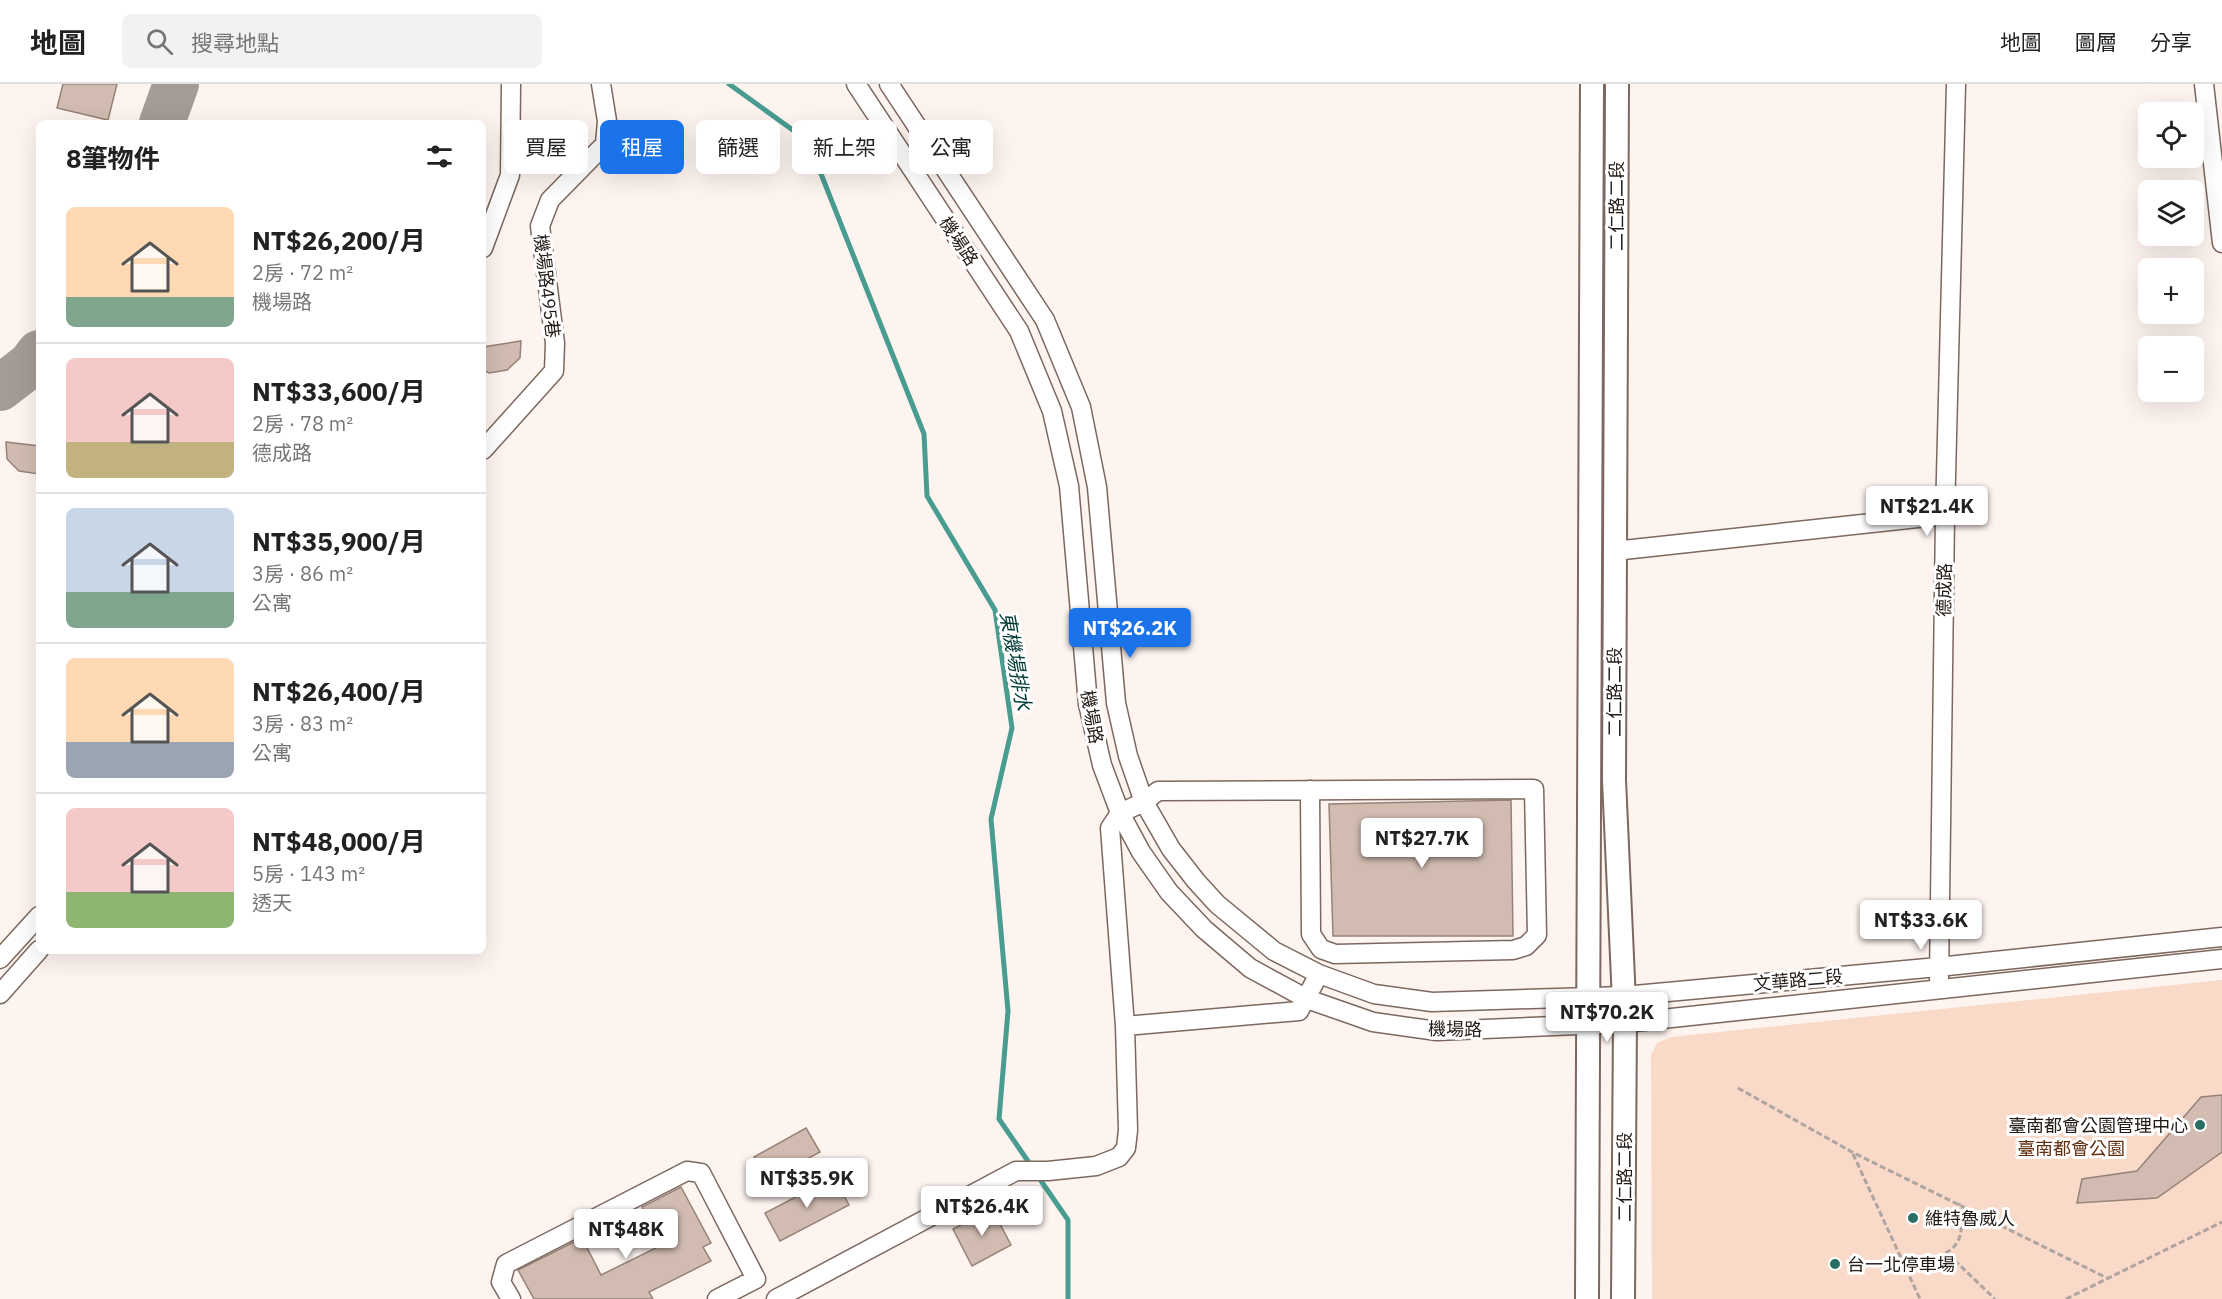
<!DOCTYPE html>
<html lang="zh-TW">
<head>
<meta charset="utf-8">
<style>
  :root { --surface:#fff; --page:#f2f2f2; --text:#222; --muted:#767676; --line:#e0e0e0; --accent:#1a73e8 }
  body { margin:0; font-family:"IBM Plex Sans","Noto Sans TC",sans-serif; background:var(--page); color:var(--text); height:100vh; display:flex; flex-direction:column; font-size:22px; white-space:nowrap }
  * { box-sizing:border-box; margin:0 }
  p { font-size:20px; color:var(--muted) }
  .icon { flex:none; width:33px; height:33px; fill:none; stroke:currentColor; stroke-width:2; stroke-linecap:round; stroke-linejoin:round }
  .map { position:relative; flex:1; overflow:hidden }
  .side { position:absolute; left:36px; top:36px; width:450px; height:834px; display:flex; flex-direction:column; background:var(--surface); border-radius:9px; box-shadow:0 6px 24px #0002 }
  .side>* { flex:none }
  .banner { position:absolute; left:504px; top:36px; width:570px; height:54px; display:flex; gap:12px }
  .controls { position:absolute; left:2138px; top:18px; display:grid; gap:12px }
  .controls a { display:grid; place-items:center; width:66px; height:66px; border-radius:9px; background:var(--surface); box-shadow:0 6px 24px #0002; font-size:30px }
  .price { position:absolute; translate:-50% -51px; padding:0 14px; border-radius:6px; background:#fff; color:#222; font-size:20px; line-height:39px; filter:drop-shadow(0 2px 3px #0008) }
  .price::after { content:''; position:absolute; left:50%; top:36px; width:18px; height:14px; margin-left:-9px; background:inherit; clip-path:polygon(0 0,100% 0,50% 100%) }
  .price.current { background:var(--accent); color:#fff }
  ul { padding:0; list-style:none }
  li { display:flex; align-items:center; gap:18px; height:150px; padding:0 30px }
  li+li { border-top:2px solid var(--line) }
  li span { display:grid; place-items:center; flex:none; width:168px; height:120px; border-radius:9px; color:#555 }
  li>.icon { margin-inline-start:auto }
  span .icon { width:72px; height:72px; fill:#fffc; stroke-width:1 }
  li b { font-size:26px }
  h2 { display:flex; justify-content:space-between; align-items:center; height:72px; padding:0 30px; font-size:26px }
  .chip { padding:0 21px; border-radius:9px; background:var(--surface); box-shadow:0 6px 24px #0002; font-size:21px; line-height:54px }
  .chip.current { background:var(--accent); color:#fff }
  header { display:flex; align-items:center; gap:36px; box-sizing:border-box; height:84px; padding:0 30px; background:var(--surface); border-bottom:2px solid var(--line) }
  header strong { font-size:28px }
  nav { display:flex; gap:33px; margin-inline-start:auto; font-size:21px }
  .search { width:420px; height:54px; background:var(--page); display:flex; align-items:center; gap:15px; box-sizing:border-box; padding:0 21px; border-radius:9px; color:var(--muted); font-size:22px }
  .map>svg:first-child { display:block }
  .green { fill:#f9d9c8 }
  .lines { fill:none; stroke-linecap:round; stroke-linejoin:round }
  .stream { stroke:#489c90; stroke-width:5 }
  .taxiway { stroke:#a49b97; stroke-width:46 }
  .building { fill:#d2bcb1; stroke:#968277; stroke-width:1.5 }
  .minor-casing { stroke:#7c685e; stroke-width:21 }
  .major-casing { stroke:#7c685e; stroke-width:26 }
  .path { stroke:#aea4a0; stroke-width:3; stroke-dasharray:6 3; stroke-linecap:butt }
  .minor { stroke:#fff; stroke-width:18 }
  .major { stroke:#fff; stroke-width:22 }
  .poi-dot { fill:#276e65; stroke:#fff; stroke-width:2 }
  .labels { text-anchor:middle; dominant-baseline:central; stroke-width:6; stroke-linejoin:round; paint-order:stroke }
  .street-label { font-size:18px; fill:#221a16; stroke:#fff }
  .poi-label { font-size:18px; fill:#221a16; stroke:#fff; text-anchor:start }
  .park-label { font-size:18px; fill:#633111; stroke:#fff }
  .water-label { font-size:20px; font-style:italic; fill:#003a34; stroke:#fff }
</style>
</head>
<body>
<header>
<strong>地圖</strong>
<div class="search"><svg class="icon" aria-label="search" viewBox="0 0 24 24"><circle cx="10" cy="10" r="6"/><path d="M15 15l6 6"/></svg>搜尋地點</div>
<nav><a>地圖</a><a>圖層</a><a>分享</a></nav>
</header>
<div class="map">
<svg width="2222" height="1215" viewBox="0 0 2222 1215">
  <rect width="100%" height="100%" fill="#fdf3ef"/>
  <path class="green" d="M2222 896V1215H1652L1651 971 1657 959 1671 953Z"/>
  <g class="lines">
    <path class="stream" d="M729 0 808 57 924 350 927 412 995 526 1012 644 991 735 1008 927 999 1035 1032 1083
      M1037 1091 1068 1136V1215"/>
    <path class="taxiway" d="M162 39 176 0
      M0 304 31 280 39 269"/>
  </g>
  <path class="building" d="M63 0H117L108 36 57 24Z
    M521 257 520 274 507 286 489 289 483 286V263Z
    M6 358 39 362V390L19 387 7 375Z
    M1511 716 1513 852H1333L1329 720Z
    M2222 1011V1068L2157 1114 2077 1119 2082 1095 2137 1087 2201 1013Z
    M806 1044 820 1068 767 1097 754 1073Z
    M834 1093 849 1121 780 1157 765 1129Z
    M681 1103 711 1159 703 1163 711 1177 649 1208 653 1215H534L518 1186 582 1154 601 1191 662 1161 642 1123Z
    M992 1125 1011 1161 972 1182 953 1145Z"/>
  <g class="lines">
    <defs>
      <path id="minor" d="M856 0 1019 247 1052 327 1069 402 1088 620 1102 681 1120 729 1141 768 1169 808 1204 845 1250 884 1307 915 1373 938 1437 947 1625 939 2222 875
        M889 0 1045 236 1081 323 1097 403 1116 619 1128 672 1144 718 1171 765 1196 797 1217 820 1274 867 1319 890 1374 910 1432 918 1624 912 1938 883 2222 853
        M2204 0 2222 159
        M483 164 510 91 511 0
        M483 366 554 287 555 259 540 142 550 116 605 60 607 37 601 0
        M1614 467 1945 431
        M0 875 39 832
        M1939 895 1945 431 1956 0
        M0 910 39 866
        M1125 942 1299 927 1319 890
        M511 1215 501 1198 506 1180 687 1087 701 1089 756 1195 717 1215
        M776 1215 1016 1087H1048L1096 1082 1119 1073 1126 1064 1128 1046 1125 942 1110 744 1120 729 1144 718 1158 707 1534 705 1537 851 1526 862 1513 866 1335 870 1321 865 1311 850 1310 706"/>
      <path id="major" d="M1617 0 1614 696 1625 939 1623 1215
        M1587 1215 1592 0"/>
    </defs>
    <use href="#minor" class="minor-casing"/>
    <use href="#major" class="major-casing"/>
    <path class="path" d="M1738 1004 1852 1068 2107 1194
      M1853 1070 1920 1215
      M1948 1170 1995 1215
      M1902 1173C1916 1179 1920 1177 1935 1173 1964 1165 1964 1145 1959 1119
      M2066 1215 2222 1138"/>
    <use href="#minor" class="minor"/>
    <use href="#major" class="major"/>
  </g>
  <g class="poi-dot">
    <circle cx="2200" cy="1041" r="6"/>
    <circle cx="1913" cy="1134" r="6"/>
    <circle cx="1835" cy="1180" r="6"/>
  </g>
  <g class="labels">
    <g class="street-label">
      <text transform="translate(1616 122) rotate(-90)">二仁路二段</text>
      <text transform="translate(959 157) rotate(57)">機場路</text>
      <text transform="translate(547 202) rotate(83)">機場路495巷</text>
      <text transform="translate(1944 506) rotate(-89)">德成路</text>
      <text transform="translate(1614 608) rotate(-90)">二仁路二段</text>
      <text transform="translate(1092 633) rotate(80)">機場路</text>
      <text transform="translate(1798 896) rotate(-5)">文華路二段</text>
      <text transform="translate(1455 945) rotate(1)">機場路</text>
      <text transform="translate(1624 1093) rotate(-90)">二仁路二段</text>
    </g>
    <g class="poi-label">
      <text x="2188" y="1041" text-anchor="end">臺南都會公園管理中心</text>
      <text x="1925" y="1134">維特魯威人</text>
      <text x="1847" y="1180">台一北停車場</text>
    </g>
    <g class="park-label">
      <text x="2071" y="1064">臺南都會公園</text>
    </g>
    <g class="water-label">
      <text transform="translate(1016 577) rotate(80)">東機場排水</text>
    </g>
  </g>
</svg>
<div class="controls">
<a><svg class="icon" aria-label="locate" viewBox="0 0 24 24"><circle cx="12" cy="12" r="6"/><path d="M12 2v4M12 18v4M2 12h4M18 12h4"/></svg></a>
<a><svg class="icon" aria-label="layers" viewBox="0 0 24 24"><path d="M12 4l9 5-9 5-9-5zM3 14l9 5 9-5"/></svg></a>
<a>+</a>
<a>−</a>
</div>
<b class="price" style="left:1927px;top:453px">NT$21.4K</b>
<b class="price current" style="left:1130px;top:575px">NT$26.2K</b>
<b class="price" style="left:1422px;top:785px">NT$27.7K</b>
<b class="price" style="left:1921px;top:867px">NT$33.6K</b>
<b class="price" style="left:1607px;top:959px">NT$70.2K</b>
<b class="price" style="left:807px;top:1125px">NT$35.9K</b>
<b class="price" style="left:982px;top:1153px">NT$26.4K</b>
<b class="price" style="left:626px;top:1176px">NT$48K</b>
<div class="banner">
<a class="chip">買屋</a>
<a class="chip current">租屋</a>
<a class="chip">篩選</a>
<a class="chip">新上架</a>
<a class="chip">公寓</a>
</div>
<section class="side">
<h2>8筆物件<svg class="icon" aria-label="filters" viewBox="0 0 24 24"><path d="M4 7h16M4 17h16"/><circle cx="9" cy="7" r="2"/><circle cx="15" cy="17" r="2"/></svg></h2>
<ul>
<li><span style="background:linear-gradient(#ffd9b3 75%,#7fa58c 0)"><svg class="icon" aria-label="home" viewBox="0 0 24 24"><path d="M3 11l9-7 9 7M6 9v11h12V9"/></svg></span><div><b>NT$26,200/月</b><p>2房 · 72 m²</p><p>機場路</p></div></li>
<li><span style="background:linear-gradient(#f6c9c9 70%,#c2b280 0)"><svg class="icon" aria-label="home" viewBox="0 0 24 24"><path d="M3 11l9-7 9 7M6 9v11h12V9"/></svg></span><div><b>NT$33,600/月</b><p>2房 · 78 m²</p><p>德成路</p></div></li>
<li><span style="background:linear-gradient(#c9d6e8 70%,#7fa58c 0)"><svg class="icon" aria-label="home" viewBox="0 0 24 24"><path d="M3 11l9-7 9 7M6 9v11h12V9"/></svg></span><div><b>NT$35,900/月</b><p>3房 · 86 m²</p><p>公寓</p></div></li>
<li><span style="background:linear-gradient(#ffd9b3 70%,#9aa5b1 0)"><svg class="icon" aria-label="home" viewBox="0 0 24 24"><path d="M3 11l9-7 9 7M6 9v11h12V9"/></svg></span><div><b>NT$26,400/月</b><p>3房 · 83 m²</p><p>公寓</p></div></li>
<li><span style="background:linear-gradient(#f6c9c9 70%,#8fb573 0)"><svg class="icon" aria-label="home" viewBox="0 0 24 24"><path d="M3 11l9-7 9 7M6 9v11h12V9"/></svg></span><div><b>NT$48,000/月</b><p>5房 · 143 m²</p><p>透天</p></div></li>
</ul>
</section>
</div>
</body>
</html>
